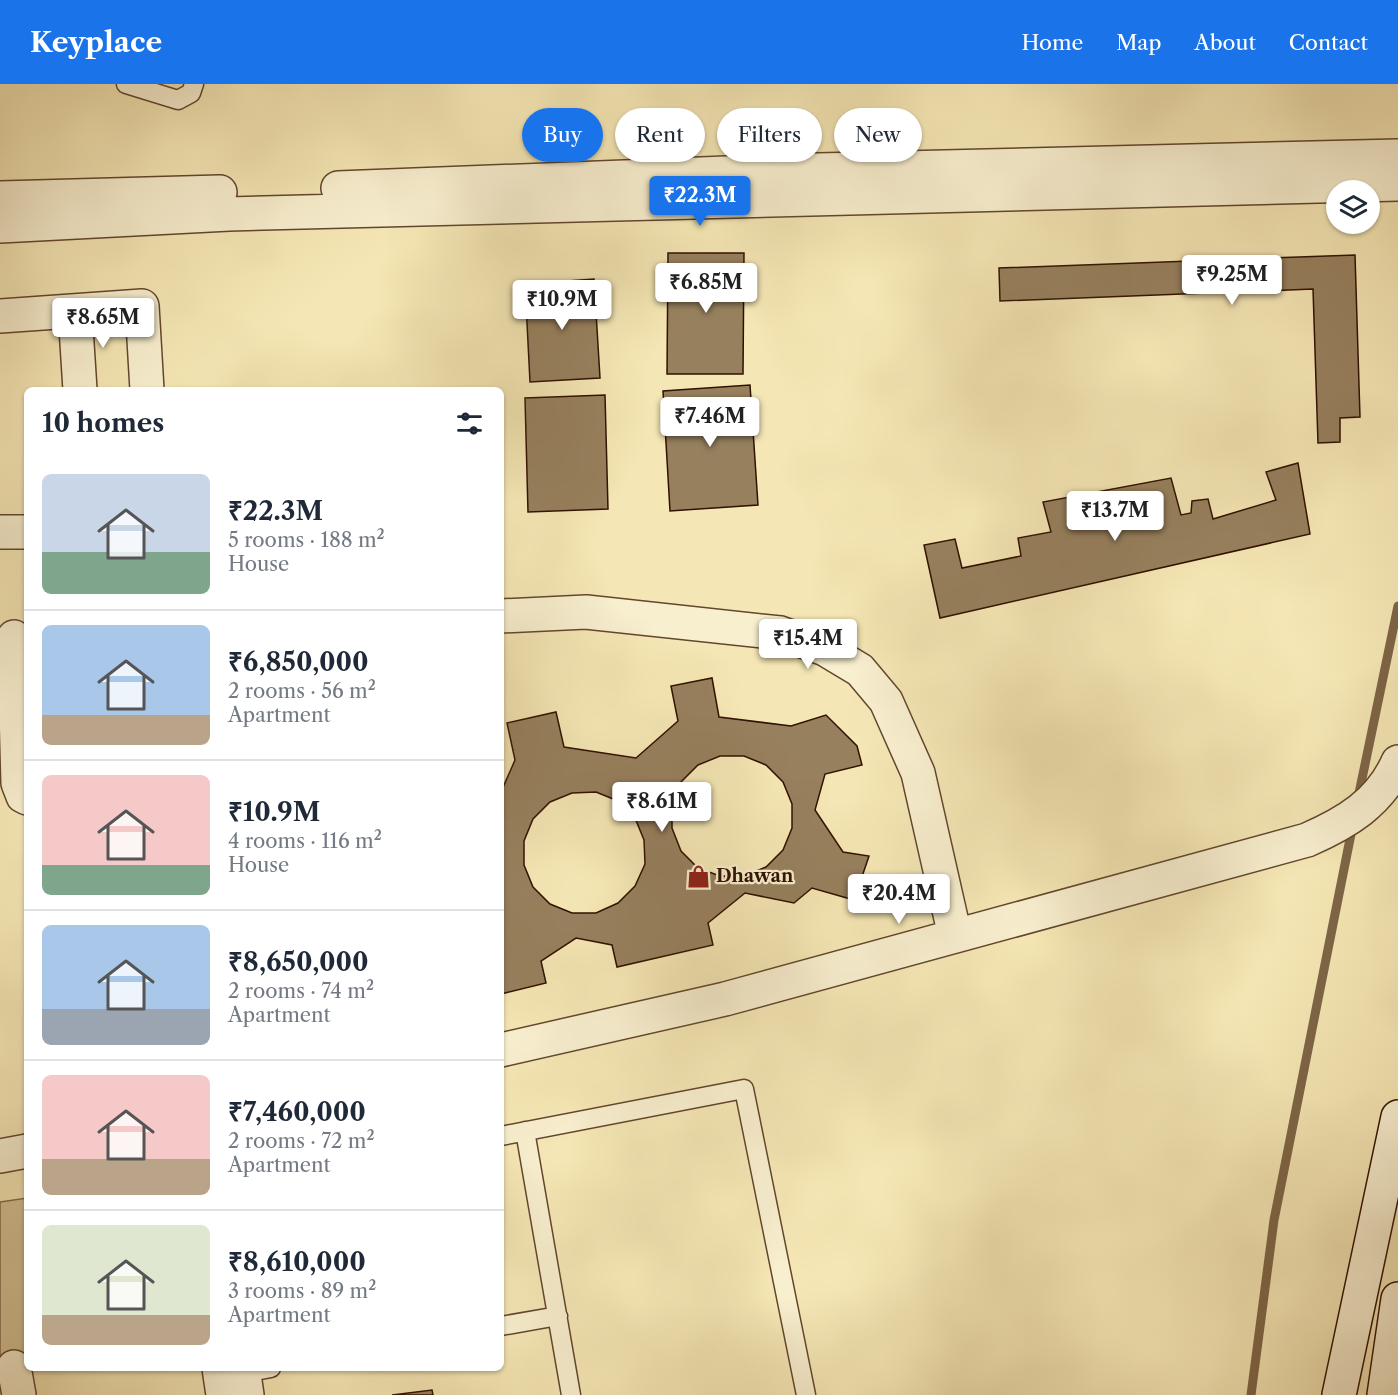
<!DOCTYPE html>
<html lang="en">
<head>
<meta charset="utf-8">
<style>
  :root { --surface:#fff; --page:#f6f6f7; --text:#1f2937; --muted:#747a83; --line:#e0e1e3; --accent:#1a73e8 }
  body { margin:0; font-family:"Libre Caslon Text",serif; background:var(--page); color:var(--text); height:100vh; display:flex; flex-direction:column; font-size:22px; white-space:nowrap }
  * { box-sizing:border-box; margin:0 }
  p { font-size:20px; color:var(--muted) }
  .icon { flex:none; width:33px; height:33px; fill:none; stroke:currentColor; stroke-width:2; stroke-linecap:round; stroke-linejoin:round }
  .map { position:relative; flex:1; overflow:hidden }
  .sheet { position:absolute; left:24px; top:303px; width:480px; height:984px; display:flex; flex-direction:column; background:var(--surface); border-radius:9px; box-shadow:0 2px 4px #0004 }
  .sheet>* { flex:none }
  .guide { position:absolute; left:522px; top:24px; width:570px; height:54px; display:flex; gap:12px }
  .fabs { position:absolute; left:1326px; top:96px; display:grid; gap:12px }
  .fabs a { display:grid; place-items:center; width:54px; height:54px; border-radius:50%; background:var(--surface); box-shadow:0 2px 4px #0004; font-size:30px }
  .price { position:absolute; translate:-50% -51px; padding:0 14px; border-radius:6px; background:#fff; color:#222; font-size:20px; line-height:39px; filter:drop-shadow(0 2px 3px #0008) }
  .price::after { content:''; position:absolute; left:50%; top:36px; width:18px; height:14px; margin-left:-9px; background:inherit; clip-path:polygon(0 0,100% 0,50% 100%) }
  .price.current { background:var(--accent); color:#fff }
  ul { padding:0; list-style:none }
  li { display:flex; align-items:center; gap:18px; height:150px; padding:0 18px }
  li+li { border-top:2px solid var(--line) }
  li span { display:grid; place-items:center; flex:none; width:168px; height:120px; border-radius:9px; color:#555 }
  li>.icon { margin-inline-start:auto }
  span .icon { width:72px; height:72px; fill:#fffc; stroke-width:1 }
  li b { font-size:26px }
  h2 { display:flex; justify-content:space-between; align-items:center; height:72px; padding:0 18px; font-size:26px }
  .chip { padding:0 21px; border-radius:27px; background:var(--surface); box-shadow:0 2px 4px #0004; font-size:21px; line-height:54px }
  .chip.current { background:var(--accent); color:#fff }
  header { display:flex; align-items:center; gap:36px; box-sizing:border-box; height:84px; padding:0 30px; background:var(--accent); color:#fff }
  header strong { font-size:28px }
  nav { display:flex; gap:33px; margin-inline-start:auto; font-size:21px }
  .map>svg:first-child { display:block }
  .park { fill:#d4c396; stroke:#826a4b; stroke-width:1.5 }
  .lines { fill:none; stroke-linecap:round; stroke-linejoin:round }
  .stream { stroke:#7e6647; stroke-width:9 }
  .building { fill:#97805e; stroke:#311100; stroke-width:1.5; fill-rule:evenodd }
  .service-casing { stroke:#62462d; stroke-width:21 }
  .minor-casing { stroke:#62462d; stroke-width:36 }
  .secondary-casing { stroke:#311100; stroke-width:36 }
  .service { stroke:#f8efcf; stroke-width:18 }
  .minor { stroke:#f8efcf; stroke-width:33 }
  .secondary { stroke:#f8efcf; stroke-width:33 }
  .labels { text-anchor:middle; dominant-baseline:central; stroke-width:4.5; stroke-linejoin:round; paint-order:stroke }
  .poi-label { font-size:18px; font-weight:bold; fill:#311100; stroke:#f8efcf; text-anchor:start }
</style>
</head>
<body>
<header>
<strong>Keyplace</strong>
<nav><a>Home</a><a>Map</a><a>About</a><a>Contact</a></nav>
</header>
<div class="map">
<svg width="1398" height="1311" viewBox="0 0 1398 1311">
  <rect width="100%" height="100%" fill="#f5e7b5"/>
  <filter id="stains"><feTurbulence type="fractalNoise" baseFrequency=".00333" numOctaves="4"/><feColorMatrix values="0 0 0 0 .2 0 0 0 0 .09 0 0 0 0 .02 0 0 0 .5 -.17"/></filter>
  <radialGradient id="worn" r=".72"><stop offset=".6" stop-color="#630" stop-opacity="0"/><stop offset="1" stop-color="#630" stop-opacity=".3"/></radialGradient>
  <path class="park" d="M27 1114V1274L0 1281V1118Z"/>
  <g class="lines">
    <path class="stream" d="M1358 714 1398 522
      M1251 1311 1274 1136 1352 745"/>
  </g>
  <path class="building" d="M668 169H744L743 290H667Z
    M1355 171 1360 333 1340 334V358L1318 359 1313 205 1000 217 999 184Z
    M594 195 600 294 530 298 525 200Z
    M750 301 758 421 670 427 663 307Z
    M605 311 608 425 528 428 525 314Z
    M1298 379 1310 450 940 534 924 461 955 455 962 484 1021 472 1018 454 1051 448 1043 418 1171 394 1181 431 1191 429 1192 417 1208 415 1213 435 1276 416 1266 388Z
    M712 594 719 633 791 642 826 631 857 662 862 681 825 690 815 726 843 768 869 772 854 816 812 804 794 819 745 809 708 839 713 861 617 883 612 861 576 854 541 877 546 899 501 910V708L515 676 507 639 556 628 564 663 636 674 678 637 671 602ZM720 672H744L766 681 783 698 792 720V744L783 766 766 783 744 792H720L698 784 681 767 672 744V720L681 698 698 681ZM596 708 618 717 635 734 644 756 645 780 635 802 618 819 596 829H572L550 820 533 803 524 781V757L533 735 550 718 572 709Z
    M432 1306 433 1311H392Z"/>
  <g class="lines">
    <defs>
      <path id="service" d="M126 0 178 16 191 9 194 0
        M525 1047 571 1311
        M501 1052 744 1005 806 1311
        M501 1242 558 1232
        M244 1289 271 1284"/>
      <path id="minor" d="M338 104 776 87 1398 72
        M0 114 220 108
        M0 142 229 130 1398 100
        M75 228 80 306
        M0 232 142 222 147 306
        M0 448H27
        M501 532 586 528 780 549 825 565 860 586 886 617 918 689 955 852
        M14 553 18 699 23 712 27 714
        M501 966 725 915 1307 756C1346 739 1380 719 1398 678
        M0 1072 27 1067
        M14 1283 19 1311
        M219 1284 223 1311
        M243 1284 247 1311"/>
      <path id="secondary" d="M1339 1311 1398 1033
        M1384 1311 1398 1215"/>
    </defs>
    <use href="#service" class="service-casing"/>
    <use href="#minor" class="minor-casing"/>
    <use href="#secondary" class="secondary-casing"/>
    <use href="#service" class="service"/>
    <use href="#minor" class="minor"/>
    <use href="#secondary" class="secondary"/>
  </g>
  <defs>
    <symbol id="shop-bare" viewBox="-9 -9 18 18"><path d="M-5-2.5h2.3a2.7 3.5 0 0 1 5.4 0H5L5.5 6h-11ZM-1.5-2.5h3a1.5 2.3 0 0 0-3 0Z" fill="#8f2418" stroke="#f8efcf" stroke-width="2.5" paint-order="stroke"/></symbol>
  </defs>
  <g fill-rule="evenodd">
    <use href="#shop-bare" x="682" y="776" width="33" height="33"/>
  </g>
  <g class="labels">
    <g class="poi-label">
      <text x="716" y="792">Dhawan</text>
    </g>
  </g>
  <rect width="100%" height="100%" filter="url(#stains)"/>
  <rect width="100%" height="100%" fill="url(#worn)"/>
</svg>
<div class="fabs">
<a><svg class="icon" aria-label="layers" viewBox="0 0 24 24"><path d="M12 4l9 5-9 5-9-5zM3 14l9 5 9-5"/></svg></a>
</div>
<b class="price current" style="left:700px;top:143px">₹22.3M</b>
<b class="price" style="left:1232px;top:222px">₹9.25M</b>
<b class="price" style="left:706px;top:230px">₹6.85M</b>
<b class="price" style="left:562px;top:247px">₹10.9M</b>
<b class="price" style="left:103px;top:265px">₹8.65M</b>
<b class="price" style="left:710px;top:364px">₹7.46M</b>
<b class="price" style="left:1115px;top:458px">₹13.7M</b>
<b class="price" style="left:808px;top:586px">₹15.4M</b>
<b class="price" style="left:662px;top:749px">₹8.61M</b>
<b class="price" style="left:899px;top:841px">₹20.4M</b>
<div class="guide">
<a class="chip current">Buy</a>
<a class="chip">Rent</a>
<a class="chip">Filters</a>
<a class="chip">New</a>
</div>
<section class="sheet">
<h2>10 homes<svg class="icon" aria-label="filters" viewBox="0 0 24 24"><path d="M4 7h16M4 17h16"/><circle cx="9" cy="7" r="2"/><circle cx="15" cy="17" r="2"/></svg></h2>
<ul>
<li><span style="background:linear-gradient(#c9d6e8 65%,#7fa58c 0)"><svg class="icon" aria-label="home" viewBox="0 0 24 24"><path d="M3 11l9-7 9 7M6 9v11h12V9"/></svg></span><div><b>₹22.3M</b><p>5 rooms · 188 m²</p><p>House</p></div></li>
<li><span style="background:linear-gradient(#a9c7e8 75%,#b9a48a 0)"><svg class="icon" aria-label="home" viewBox="0 0 24 24"><path d="M3 11l9-7 9 7M6 9v11h12V9"/></svg></span><div><b>₹6,850,000</b><p>2 rooms · 56 m²</p><p>Apartment</p></div></li>
<li><span style="background:linear-gradient(#f6c9c9 75%,#7fa58c 0)"><svg class="icon" aria-label="home" viewBox="0 0 24 24"><path d="M3 11l9-7 9 7M6 9v11h12V9"/></svg></span><div><b>₹10.9M</b><p>4 rooms · 116 m²</p><p>House</p></div></li>
<li><span style="background:linear-gradient(#a9c7e8 70%,#9aa5b1 0)"><svg class="icon" aria-label="home" viewBox="0 0 24 24"><path d="M3 11l9-7 9 7M6 9v11h12V9"/></svg></span><div><b>₹8,650,000</b><p>2 rooms · 74 m²</p><p>Apartment</p></div></li>
<li><span style="background:linear-gradient(#f6c9c9 70%,#b9a48a 0)"><svg class="icon" aria-label="home" viewBox="0 0 24 24"><path d="M3 11l9-7 9 7M6 9v11h12V9"/></svg></span><div><b>₹7,460,000</b><p>2 rooms · 72 m²</p><p>Apartment</p></div></li>
<li><span style="background:linear-gradient(#dfe7d0 75%,#b9a48a 0)"><svg class="icon" aria-label="home" viewBox="0 0 24 24"><path d="M3 11l9-7 9 7M6 9v11h12V9"/></svg></span><div><b>₹8,610,000</b><p>3 rooms · 89 m²</p><p>Apartment</p></div></li>
</ul>
</section>
</div>
</body>
</html>
